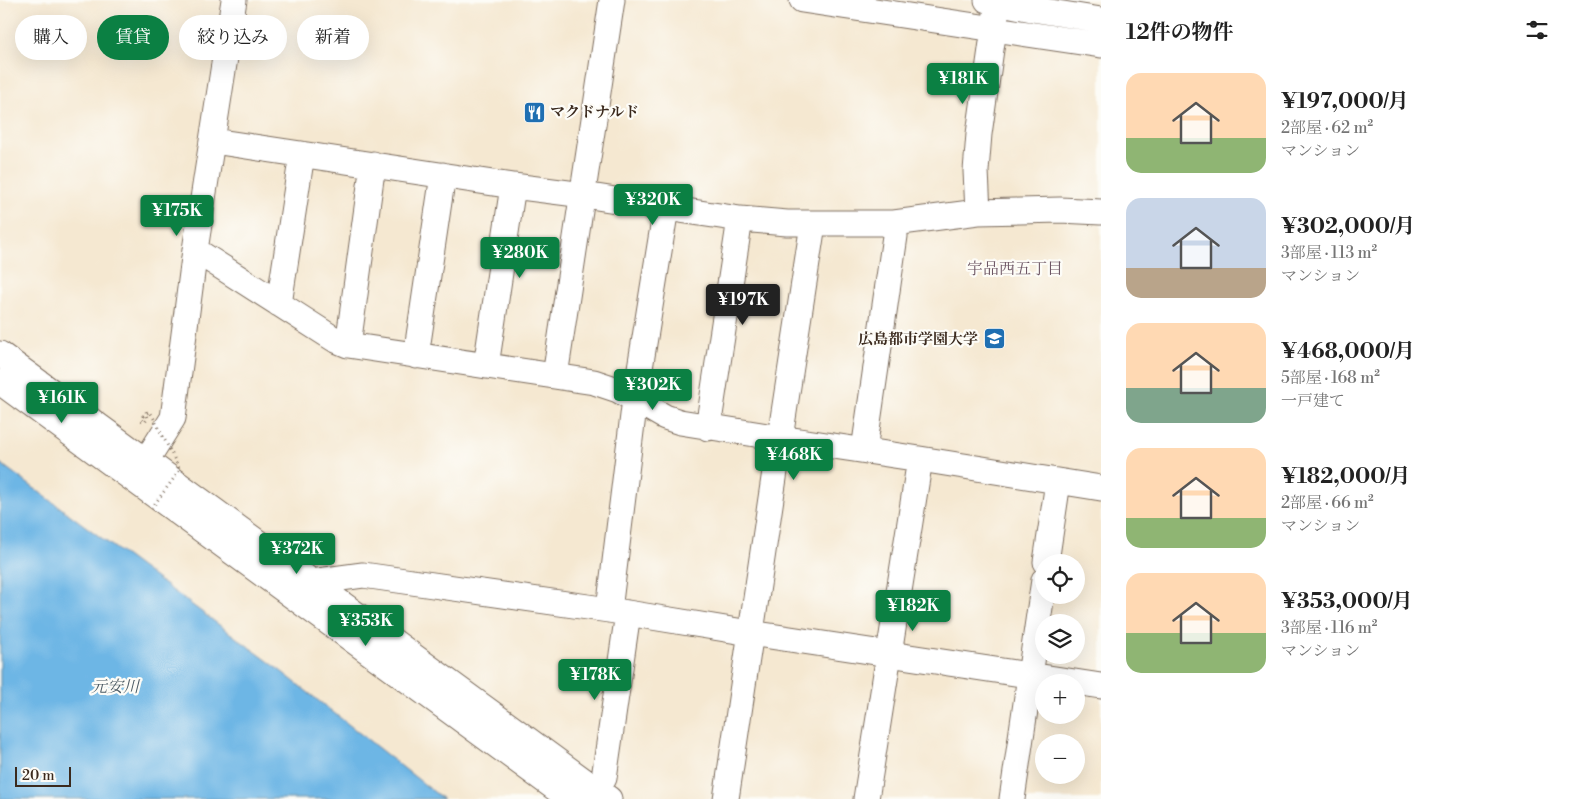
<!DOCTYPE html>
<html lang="ja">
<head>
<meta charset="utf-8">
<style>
  :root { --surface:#fff; --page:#f6f6f6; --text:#222; --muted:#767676; --accent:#0b8043 }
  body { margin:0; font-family:"Libre Bodoni","Noto Serif JP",serif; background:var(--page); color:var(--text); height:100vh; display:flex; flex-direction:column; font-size:19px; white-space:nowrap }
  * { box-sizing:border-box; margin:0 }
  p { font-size:16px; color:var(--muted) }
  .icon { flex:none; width:28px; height:28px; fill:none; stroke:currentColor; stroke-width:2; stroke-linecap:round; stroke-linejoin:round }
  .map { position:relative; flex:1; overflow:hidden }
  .drawer { display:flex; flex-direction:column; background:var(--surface); width:475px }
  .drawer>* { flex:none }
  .hud { position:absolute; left:15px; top:15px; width:475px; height:45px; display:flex; gap:10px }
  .buttons { position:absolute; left:1035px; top:554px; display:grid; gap:10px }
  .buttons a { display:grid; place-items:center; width:50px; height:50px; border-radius:50%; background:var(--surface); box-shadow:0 5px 20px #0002; font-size:25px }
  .scale { position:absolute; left:15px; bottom:12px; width:56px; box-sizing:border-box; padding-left:5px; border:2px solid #3b2a1e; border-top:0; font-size:14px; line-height:18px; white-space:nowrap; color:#3b2a1e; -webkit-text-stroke:4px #fdfcf7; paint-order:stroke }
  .price { position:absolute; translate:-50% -42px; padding:0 11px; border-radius:5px; background:var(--accent); color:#fff; font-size:16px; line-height:32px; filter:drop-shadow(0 1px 2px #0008) }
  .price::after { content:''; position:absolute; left:50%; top:30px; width:15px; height:11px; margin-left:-8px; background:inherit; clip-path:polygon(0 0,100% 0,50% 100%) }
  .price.current { background:#222; color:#fff }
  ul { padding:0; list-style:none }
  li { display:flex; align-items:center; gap:15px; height:125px; padding:0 25px }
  li span { display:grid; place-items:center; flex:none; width:140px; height:100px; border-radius:15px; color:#555 }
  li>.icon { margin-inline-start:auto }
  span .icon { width:60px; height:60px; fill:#fffc; stroke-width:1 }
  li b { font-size:21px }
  h2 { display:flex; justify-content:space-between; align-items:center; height:60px; padding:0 25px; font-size:21px }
  .chip { padding:0 18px; border-radius:22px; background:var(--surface); box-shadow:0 5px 20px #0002; font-size:18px; line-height:45px }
  .chip.current { background:var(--accent); color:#fff }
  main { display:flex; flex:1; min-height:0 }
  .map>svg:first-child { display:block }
  .water { fill:#6db6e5; stroke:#547082 }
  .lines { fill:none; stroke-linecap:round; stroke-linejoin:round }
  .minor-casing { stroke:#7c6c5d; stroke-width:27 }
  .path { stroke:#7c6c5d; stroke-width:3; stroke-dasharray:1 4; stroke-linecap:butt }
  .minor { stroke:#fff; stroke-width:25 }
  .path-bridge { stroke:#7c6c5d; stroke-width:3; stroke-dasharray:1 4; stroke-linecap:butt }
  .labels { text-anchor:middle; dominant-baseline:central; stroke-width:4.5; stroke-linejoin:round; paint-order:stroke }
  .poi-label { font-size:15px; font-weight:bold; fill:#3b2a1e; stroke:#fdfcf7; text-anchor:start }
  .neighbourhood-label { font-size:16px; fill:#6d5664; stroke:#fdfcf7 }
  .water-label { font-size:16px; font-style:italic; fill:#4c5b64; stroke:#fdfcf7 }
</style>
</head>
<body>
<main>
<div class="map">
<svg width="1101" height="799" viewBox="0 0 1101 799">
  <rect width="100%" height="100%" fill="#fdfcf7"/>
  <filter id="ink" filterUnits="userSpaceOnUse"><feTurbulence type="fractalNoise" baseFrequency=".02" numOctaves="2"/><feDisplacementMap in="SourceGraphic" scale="10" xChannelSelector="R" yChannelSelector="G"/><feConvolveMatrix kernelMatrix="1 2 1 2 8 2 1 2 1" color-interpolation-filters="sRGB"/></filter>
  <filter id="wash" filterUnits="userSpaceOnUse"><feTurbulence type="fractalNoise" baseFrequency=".0096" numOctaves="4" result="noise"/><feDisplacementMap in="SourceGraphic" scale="20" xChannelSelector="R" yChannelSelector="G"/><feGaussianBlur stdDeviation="1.12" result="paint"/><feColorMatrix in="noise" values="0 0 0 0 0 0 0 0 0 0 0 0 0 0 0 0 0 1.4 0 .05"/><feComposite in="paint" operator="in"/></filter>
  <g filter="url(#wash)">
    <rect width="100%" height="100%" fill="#f5e8d1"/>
    <path class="water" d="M0 463 272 664 443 799H0Z"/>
  </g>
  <g filter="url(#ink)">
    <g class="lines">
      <defs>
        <path id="minor" d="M802 0 1101 45
          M987 0 1032 9 1101 20
          M213 141 513 186 584 195 666 208 740 219 787 223H894L978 212 1060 210 1101 212
          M978 212 976 171 979 134 998 0
          M195 250 334 339 348 345 594 382 618 390 665 417 680 422 780 438 813 224
          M279 304 302 154
          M348 345 373 164
          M0 354 609 799
          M416 356 443 175
          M486 366 513 186
          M555 376 612 0
          M0 382 570 799
          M708 428 740 219
          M864 450 895 236 894 223
          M137 475 173 418 195 250 234 0
          M1046 562 1058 482
          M298 600 311 582 363 575 609 610 750 633 1101 686
          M609 610 635 399 666 208
          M593 799 604 778 628 613
          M726 799 780 438 920 459 1101 488
          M866 799 920 459
          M1012 799 1044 580"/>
      </defs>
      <use href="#minor" class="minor-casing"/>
      <path class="path" d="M143 416 141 420 145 422 148 418 146 411"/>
      <use href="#minor" class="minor"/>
      <path class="path-bridge" d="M143 416 150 412 152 415 180 470 151 509"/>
    </g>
  </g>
  <defs>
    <symbol id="restaurant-square" viewBox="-11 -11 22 22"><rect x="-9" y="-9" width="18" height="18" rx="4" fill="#1f6fb2" stroke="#fdfcf7"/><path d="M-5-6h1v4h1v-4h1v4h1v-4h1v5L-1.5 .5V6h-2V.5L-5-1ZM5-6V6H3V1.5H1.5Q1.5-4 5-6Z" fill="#fff"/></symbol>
    <symbol id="university-square" viewBox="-11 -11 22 22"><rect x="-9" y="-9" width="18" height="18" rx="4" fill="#1f6fb2" stroke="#fdfcf7"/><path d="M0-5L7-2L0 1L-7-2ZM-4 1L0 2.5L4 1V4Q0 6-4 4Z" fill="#fff"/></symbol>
  </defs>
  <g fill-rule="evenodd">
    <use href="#restaurant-square" x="522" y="100" width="25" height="25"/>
    <use href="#university-square" x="982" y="326" width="25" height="25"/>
  </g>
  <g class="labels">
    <g class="poi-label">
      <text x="550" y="112">マクドナルド</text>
      <text x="978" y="339" text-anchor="end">広島都市学園大学</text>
    </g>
    <g class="neighbourhood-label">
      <text x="1015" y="269">宇品西五丁目</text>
    </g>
    <g class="water-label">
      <text x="115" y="687">元安川</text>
    </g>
  </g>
</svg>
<div class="buttons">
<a><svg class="icon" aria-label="locate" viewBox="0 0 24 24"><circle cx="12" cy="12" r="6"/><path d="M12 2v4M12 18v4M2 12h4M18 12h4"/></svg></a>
<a><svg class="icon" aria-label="layers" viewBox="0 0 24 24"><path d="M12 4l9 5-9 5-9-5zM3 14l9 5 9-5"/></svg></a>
<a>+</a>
<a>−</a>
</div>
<div class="scale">20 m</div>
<b class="price" style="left:963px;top:105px">¥181K</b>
<b class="price" style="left:653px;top:226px">¥320K</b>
<b class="price" style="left:177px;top:237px">¥175K</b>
<b class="price" style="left:520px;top:279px">¥280K</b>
<b class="price current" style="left:743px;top:326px">¥197K</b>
<b class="price" style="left:653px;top:411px">¥302K</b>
<b class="price" style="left:62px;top:424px">¥161K</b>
<b class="price" style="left:794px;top:481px">¥468K</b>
<b class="price" style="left:297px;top:575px">¥372K</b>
<b class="price" style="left:913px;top:632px">¥182K</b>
<b class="price" style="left:366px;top:647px">¥353K</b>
<b class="price" style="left:595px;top:701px">¥178K</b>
<div class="hud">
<a class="chip">購入</a>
<a class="chip current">賃貸</a>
<a class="chip">絞り込み</a>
<a class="chip">新着</a>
</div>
</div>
<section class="drawer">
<h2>12件の物件<svg class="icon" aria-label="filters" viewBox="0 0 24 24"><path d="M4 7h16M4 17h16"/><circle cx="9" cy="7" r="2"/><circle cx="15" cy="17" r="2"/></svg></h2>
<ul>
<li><span style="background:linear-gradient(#ffd9b3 65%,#8fb573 0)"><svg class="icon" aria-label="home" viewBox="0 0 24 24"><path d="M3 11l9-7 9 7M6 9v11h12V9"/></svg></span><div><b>¥197,000/月</b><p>2部屋 · 62 m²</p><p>マンション</p></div></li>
<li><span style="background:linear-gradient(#c9d6e8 70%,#b9a48a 0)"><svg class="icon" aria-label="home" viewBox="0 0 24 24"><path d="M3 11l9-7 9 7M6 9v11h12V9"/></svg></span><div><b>¥302,000/月</b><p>3部屋 · 113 m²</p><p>マンション</p></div></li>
<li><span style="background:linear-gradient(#ffd9b3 65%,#7fa58c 0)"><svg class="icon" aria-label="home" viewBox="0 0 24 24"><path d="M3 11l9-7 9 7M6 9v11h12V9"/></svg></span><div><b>¥468,000/月</b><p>5部屋 · 168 m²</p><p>一戸建て</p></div></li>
<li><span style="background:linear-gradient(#ffd9b3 70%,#8fb573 0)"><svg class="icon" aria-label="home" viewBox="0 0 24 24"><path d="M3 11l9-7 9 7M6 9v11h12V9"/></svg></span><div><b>¥182,000/月</b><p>2部屋 · 66 m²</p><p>マンション</p></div></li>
<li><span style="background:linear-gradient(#ffd9b3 60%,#8fb573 0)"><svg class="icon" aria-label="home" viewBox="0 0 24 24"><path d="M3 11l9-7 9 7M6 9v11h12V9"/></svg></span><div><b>¥353,000/月</b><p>3部屋 · 116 m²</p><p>マンション</p></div></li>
</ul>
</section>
</main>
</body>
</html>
